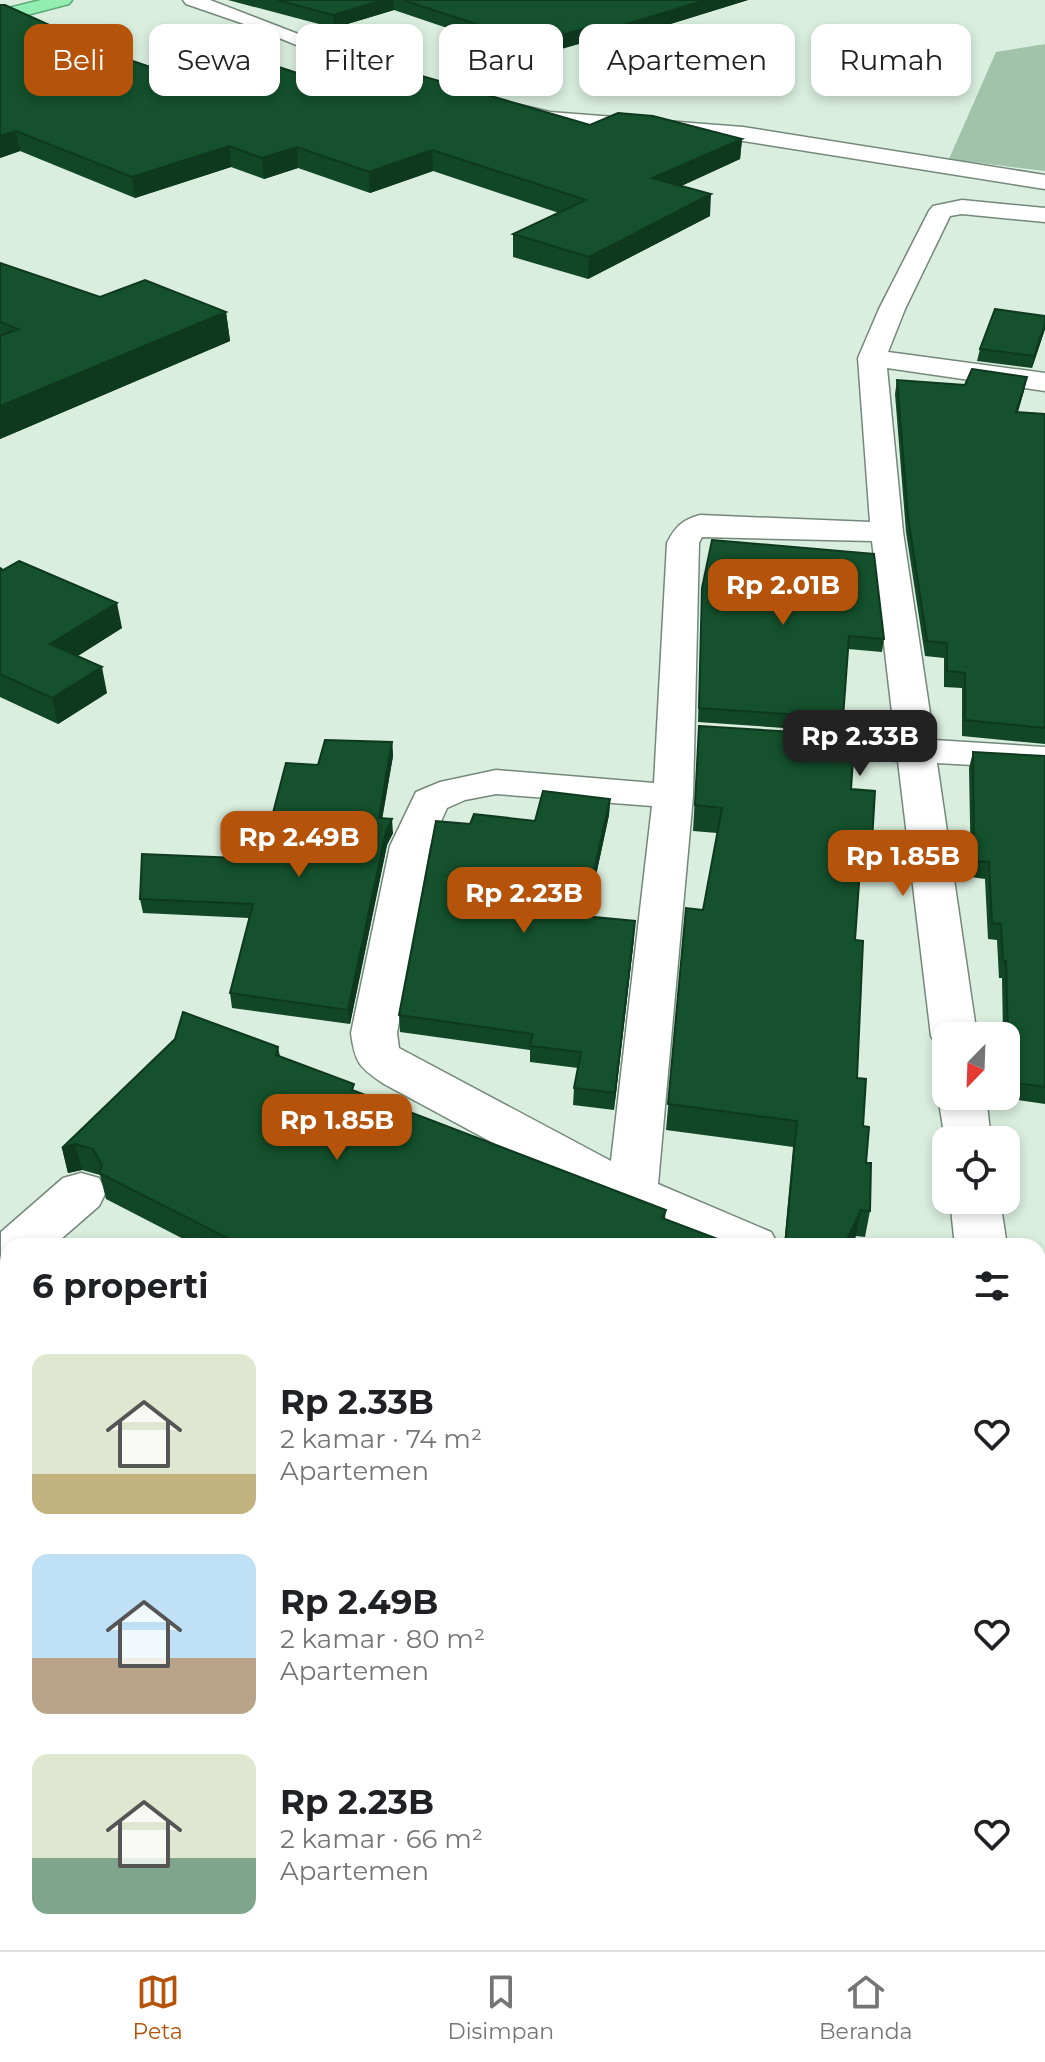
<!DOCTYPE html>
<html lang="id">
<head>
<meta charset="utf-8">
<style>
  :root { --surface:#fff; --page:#f2f2f2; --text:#202124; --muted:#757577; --line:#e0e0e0; --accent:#b45309 }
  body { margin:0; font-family:Montserrat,sans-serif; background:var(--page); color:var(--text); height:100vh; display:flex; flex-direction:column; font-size:30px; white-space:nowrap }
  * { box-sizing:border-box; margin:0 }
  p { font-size:26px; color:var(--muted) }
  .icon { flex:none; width:44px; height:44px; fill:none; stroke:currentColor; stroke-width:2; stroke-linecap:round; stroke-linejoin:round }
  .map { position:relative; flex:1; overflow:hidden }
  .panel { position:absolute; left:0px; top:1238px; width:1046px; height:712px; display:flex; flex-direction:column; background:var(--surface); border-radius:24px 24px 0 0; box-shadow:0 4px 12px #0003 }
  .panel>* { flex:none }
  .banner { position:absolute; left:24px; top:24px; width:998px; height:72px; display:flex; gap:16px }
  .needle { width:52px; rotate:203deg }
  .tools { position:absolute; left:932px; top:1022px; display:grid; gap:16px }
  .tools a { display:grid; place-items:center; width:88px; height:88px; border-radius:16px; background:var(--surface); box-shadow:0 4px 12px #0003; font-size:40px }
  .price { position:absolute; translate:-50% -68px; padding:0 18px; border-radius:16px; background:var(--accent); color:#fff; font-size:26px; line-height:52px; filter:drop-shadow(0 2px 4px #0008) }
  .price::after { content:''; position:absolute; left:50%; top:48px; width:24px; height:18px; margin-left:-12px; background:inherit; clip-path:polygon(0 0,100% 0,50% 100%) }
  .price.on { background:#222; color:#fff }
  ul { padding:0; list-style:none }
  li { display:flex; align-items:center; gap:24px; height:200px; padding:0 32px }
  li span { display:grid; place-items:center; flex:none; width:224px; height:160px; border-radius:16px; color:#555 }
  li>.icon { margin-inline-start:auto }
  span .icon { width:96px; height:96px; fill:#fffc; stroke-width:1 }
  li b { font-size:34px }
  h2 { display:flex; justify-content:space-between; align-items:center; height:96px; padding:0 32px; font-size:34px }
  .pill { padding:0 28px; border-radius:16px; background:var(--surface); box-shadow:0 4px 12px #0003; font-size:28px; line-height:72px }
  .pill.on { background:var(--accent); color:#fff }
  .dock { display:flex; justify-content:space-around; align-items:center; height:112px; border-top:2px solid var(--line); background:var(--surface); font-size:22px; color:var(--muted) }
  .dock a { display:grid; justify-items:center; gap:4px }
  .dock .on { color:var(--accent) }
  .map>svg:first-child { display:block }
  .green { fill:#a0c3a9 }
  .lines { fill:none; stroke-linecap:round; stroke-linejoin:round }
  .minor-casing { stroke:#748879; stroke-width:3 }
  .trunk-casing { stroke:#5ba875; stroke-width:3 }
  .minor { fill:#fff; fill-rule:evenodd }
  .trunk { fill:#93eeb2; fill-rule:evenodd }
  .wall { fill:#114626 }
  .shaded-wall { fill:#0e391f }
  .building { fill:#14512c; stroke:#0e391f; stroke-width:2 }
</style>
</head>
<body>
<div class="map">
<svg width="1045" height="1950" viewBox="0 0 1045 1950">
  <rect width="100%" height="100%" fill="#d9eede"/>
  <path class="green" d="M1045 44V171L949 159 996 52Z"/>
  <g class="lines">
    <defs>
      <path id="minor" d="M183 0H210L389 69 457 90 550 112 743 127 1045 175V189L743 141 550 124 444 99 375 77 247 25 186 4Z
        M962 200 1045 208V222L962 214 950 216 905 309 888 352 1045 373V391L887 368 903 532 934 740 1045 747V769L937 763 977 1036H946V1050L938 1047 931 1036 898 761 796 754 783 751 777 743 783 735 796 732 895 738 872 541 702 537 699 543 693 796 658 1184 771 1232 779 1246H702L614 1208 384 1084C359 1067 355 1063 351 1033L390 846 416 792 440 782 496 770 654 783 667 543C675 527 682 520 700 515L870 522 858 358 879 309 929 211 933 206ZM496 794 652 806 611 1161 399 1048 397 1033 430 846 447 808 465 800Z
        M945 1084 946 1096H986L991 1140H946V1146L938 1096Z
        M81 1173 99 1178 106 1192 99 1206 53 1246H8V1263L1 1260V1232L63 1178Z
        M950 1200H1000L1007 1246H955Z
        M1038 1341 1045 1343V1389L1038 1387Z
        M578 1942H654L650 1950H575Z"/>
      <path id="trunk" d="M41 0H72L69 4 0 22V10Z"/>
    </defs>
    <use href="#minor" class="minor-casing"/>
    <use href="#trunk" class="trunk-casing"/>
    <use href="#minor" class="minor"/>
    <use href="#trunk" class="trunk"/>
  </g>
  <path class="wall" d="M228 0H748L596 47 582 43 533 57 394 10 334 28Z
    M0 5 118 56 156 69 364 95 590 125 742 139 740 159 681 186 710 216 588 279 513 257V234L559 213 433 171 370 193 298 168 264 179 231 167 135 198 20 151 0 158Z
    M0 263 100 297 226 312 230 341 0 439Z
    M1045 316V329L1032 368 977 361 980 349Z
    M1027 377 1024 391 1018 412 1045 414V744L962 736V688L944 687V658L925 656 906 532 895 394 897 380 965 385Z
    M0 568 122 628 77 656 107 693 58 724 0 697Z
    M702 588 884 639 882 652 848 649 841 732 698 722Z
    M699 726 841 745 851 789 872 841 868 866 860 865 855 940 857 1078 863 1126 870 1211 865 1237 856 1236 851 1246H784L793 1147 666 1130 686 908 703 910 717 833 693 831Z
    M392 742 393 756 382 818 393 833 387 845 350 1024 232 1008 230 993 249 918 143 913 140 899 261 859 318 765Z
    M973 752 1045 756V1104L1004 1098V1096H1006V1036H1003L1002 978H999L997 940 988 939 985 879 971 877 969 768Z
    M610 799 609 815 587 916 634 938 614 1110 573 1105 574 1088 578 1068 530 1062V1050L400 1032 399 1015 470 824 535 821Z
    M278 1047 280 1056 354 1091 666 1210 665 1219 736 1246H197L106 1199 100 1175 82 1170 68 1173 62 1148Z"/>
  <path class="shaded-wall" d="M383 0H393L394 10 334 28 333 15Z
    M706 0H748L596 47 597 33Z
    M582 29V43L533 57V43Z
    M16 131 20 151 0 158V136Z
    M742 139 740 159 651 200 652 178Z
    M229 146 231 167 135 198 132 177Z
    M297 147 298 168 264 179 262 158Z
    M432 150 433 171 370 193 369 172Z
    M711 194 710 216 588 279 589 257Z
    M226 312 230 341 0 439V406Z
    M1045 324V329L1032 368 1034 356Z
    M1027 377 1024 391 1013 426 1016 412Z
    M117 603 122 628 56 670 50 644Z
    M102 667 107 693 58 724 52 698Z
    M392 742 393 756 380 832 379 818Z
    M610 799 609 815 584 932V916Z
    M392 819 393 833 387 845 350 1024 348 1010 386 831Z
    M635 921 634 938 614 1110 615 1093Z
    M75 1144 82 1170 68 1173 62 1148Z
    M861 1210 856 1236 851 1246H844Z
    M8 1345V1384L0 1396V1357Z
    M8 1889V1928L0 1923V1902Z
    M506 1942H519V1950H498Z"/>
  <path class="building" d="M277 0H383L333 15Z
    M403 0H706L597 33 582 29 533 43Z
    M0 5H5L118 56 156 69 224 49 364 95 422 76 590 125 618 113 653 116 742 139 652 178 711 194 589 257 513 234 586 200 432 150 369 172 297 147 262 158 229 146 132 177 16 131 0 136Z
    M0 263 100 297 145 280 226 312 0 406V336L18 329 0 322Z
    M995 309 1045 316V324L1034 356 980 349Z
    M972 369 1027 377 1016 412 1045 414V728L965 720V673L947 671V643L927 641 908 517 897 380 965 385Z
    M712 540 874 554 884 639 849 636 843 718 699 708 702 588Z
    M19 561 117 603 50 644 102 667 52 698 0 674V568L3 570Z
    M699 726 842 735 841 745 854 746 851 789 875 791 872 841 862 840 855 940 863 941 857 1078 866 1079 863 1126 869 1127 866 1163H871L870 1211 861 1210 844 1246H785L797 1121 668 1104 686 908 703 910 722 808 695 805Z
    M325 740 392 742 379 818 392 819 386 831 348 1010 230 993 253 904 140 899 142 854 261 859 286 763 318 765Z
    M973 752 1045 756V1087L1009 1082 1006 961H1003L1001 924 992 923 989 862 974 861Z
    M543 791 610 799 584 916 635 921 615 1093 574 1088 581 1052 530 1046 533 1034 399 1015 436 821 470 824 474 814 535 821Z
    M183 1012 278 1047 276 1055 354 1084 352 1090 666 1210 662 1218 736 1246H243L99 1173 102 1165 93 1149 75 1144 62 1148 175 1039Z
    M0 1280 8 1283V1345L0 1357Z
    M0 1486 8 1489V1889L0 1902Z
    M0 1915 8 1919V1942H50L64 1950H0Z
    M410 1942H506L498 1950H401Z"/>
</svg>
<div class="tools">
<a><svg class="needle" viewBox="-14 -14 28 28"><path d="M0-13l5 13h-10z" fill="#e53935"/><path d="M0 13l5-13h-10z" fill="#757577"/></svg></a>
<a><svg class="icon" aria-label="locate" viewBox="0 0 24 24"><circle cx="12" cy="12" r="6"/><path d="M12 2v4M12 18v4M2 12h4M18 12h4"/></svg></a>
</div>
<b class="price" style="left:783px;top:627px">Rp 2.01B</b>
<b class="price on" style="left:860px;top:778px">Rp 2.33B</b>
<b class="price" style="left:299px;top:879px">Rp 2.49B</b>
<b class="price" style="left:903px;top:898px">Rp 1.85B</b>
<b class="price" style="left:524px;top:935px">Rp 2.23B</b>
<b class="price" style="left:337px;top:1162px">Rp 1.85B</b>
<div class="banner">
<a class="pill on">Beli</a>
<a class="pill">Sewa</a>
<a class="pill">Filter</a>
<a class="pill">Baru</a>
<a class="pill">Apartemen</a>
<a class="pill">Rumah</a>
</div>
<section class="panel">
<h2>6 properti<svg class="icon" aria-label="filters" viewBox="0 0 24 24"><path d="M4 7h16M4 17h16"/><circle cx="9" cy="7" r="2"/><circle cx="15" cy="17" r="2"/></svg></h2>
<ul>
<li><span style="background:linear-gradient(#dfe7d0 75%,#c2b280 0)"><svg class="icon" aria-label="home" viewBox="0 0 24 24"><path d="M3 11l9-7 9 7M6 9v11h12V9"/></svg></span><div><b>Rp 2.33B</b><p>2 kamar · 74 m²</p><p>Apartemen</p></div><svg class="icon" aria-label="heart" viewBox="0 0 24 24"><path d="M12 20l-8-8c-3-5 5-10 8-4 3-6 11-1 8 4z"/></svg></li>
<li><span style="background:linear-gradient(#bfe0f5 65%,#b9a48a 0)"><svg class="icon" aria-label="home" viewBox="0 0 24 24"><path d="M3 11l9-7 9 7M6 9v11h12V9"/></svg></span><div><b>Rp 2.49B</b><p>2 kamar · 80 m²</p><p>Apartemen</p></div><svg class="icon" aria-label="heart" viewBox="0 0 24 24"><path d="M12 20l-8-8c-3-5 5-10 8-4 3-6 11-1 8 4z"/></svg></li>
<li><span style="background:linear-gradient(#dfe7d0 65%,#7fa58c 0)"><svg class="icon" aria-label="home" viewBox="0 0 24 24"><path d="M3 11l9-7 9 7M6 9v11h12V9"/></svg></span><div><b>Rp 2.23B</b><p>2 kamar · 66 m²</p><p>Apartemen</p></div><svg class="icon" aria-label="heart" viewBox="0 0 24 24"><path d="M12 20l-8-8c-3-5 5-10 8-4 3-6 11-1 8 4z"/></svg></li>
</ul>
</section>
</div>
<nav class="dock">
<a class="on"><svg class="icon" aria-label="map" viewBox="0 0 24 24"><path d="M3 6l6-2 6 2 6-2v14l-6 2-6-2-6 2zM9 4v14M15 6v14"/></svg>Peta</a>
<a><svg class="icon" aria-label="saved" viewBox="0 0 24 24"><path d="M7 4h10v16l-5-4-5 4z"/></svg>Disimpan</a>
<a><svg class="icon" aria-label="home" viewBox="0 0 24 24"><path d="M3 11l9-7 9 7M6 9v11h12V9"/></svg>Beranda</a>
</nav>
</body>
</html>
